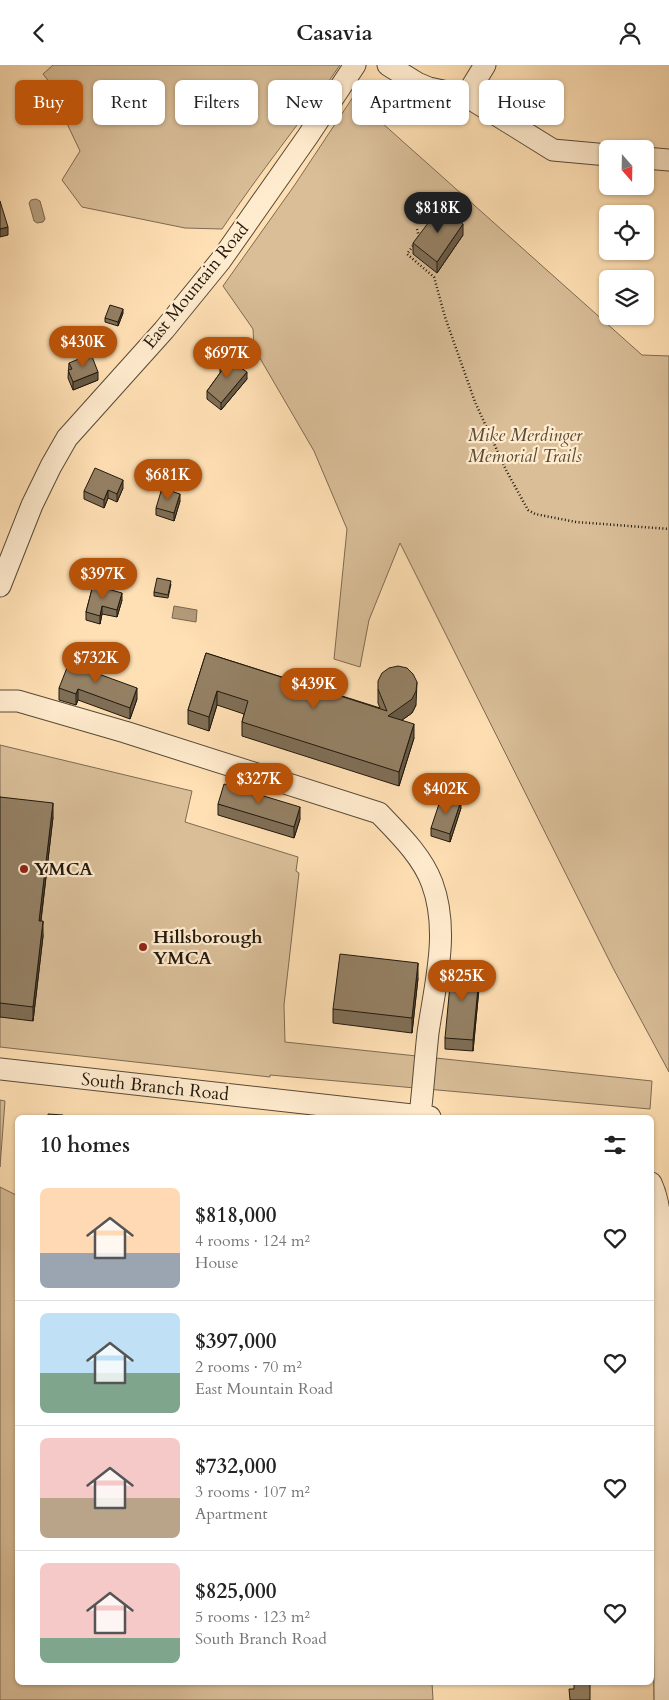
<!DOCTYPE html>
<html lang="en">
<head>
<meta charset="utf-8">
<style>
  :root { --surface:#fff; --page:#f2f2f2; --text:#222; --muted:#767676; --line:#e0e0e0; --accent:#b45309 }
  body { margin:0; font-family:Cardo,serif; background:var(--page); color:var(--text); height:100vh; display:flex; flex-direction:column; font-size:19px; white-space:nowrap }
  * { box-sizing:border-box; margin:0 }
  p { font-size:16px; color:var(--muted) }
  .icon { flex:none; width:28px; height:28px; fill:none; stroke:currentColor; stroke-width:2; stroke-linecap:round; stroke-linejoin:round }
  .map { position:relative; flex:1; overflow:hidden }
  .details { position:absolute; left:15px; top:1050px; width:639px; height:570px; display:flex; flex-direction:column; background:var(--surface); border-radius:8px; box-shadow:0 1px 4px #0004 }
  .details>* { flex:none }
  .top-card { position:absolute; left:15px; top:15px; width:640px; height:45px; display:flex; gap:10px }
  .needle { width:32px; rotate:160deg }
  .tools { position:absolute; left:599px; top:75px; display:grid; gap:10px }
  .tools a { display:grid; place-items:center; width:55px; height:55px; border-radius:8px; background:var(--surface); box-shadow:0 1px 4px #0004; font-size:25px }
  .price { position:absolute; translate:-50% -42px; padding:0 11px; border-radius:18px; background:var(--accent); color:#fff; font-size:16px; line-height:32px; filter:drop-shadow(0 1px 2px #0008) }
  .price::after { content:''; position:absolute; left:50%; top:30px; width:15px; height:11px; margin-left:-8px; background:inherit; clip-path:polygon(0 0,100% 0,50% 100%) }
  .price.current { background:#222; color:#fff }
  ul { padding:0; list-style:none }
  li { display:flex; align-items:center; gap:15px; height:125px; padding:0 25px }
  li+li { border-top:1px solid var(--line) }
  li span { display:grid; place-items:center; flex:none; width:140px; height:100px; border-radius:8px; color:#555 }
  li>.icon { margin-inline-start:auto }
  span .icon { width:60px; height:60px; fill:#fffc; stroke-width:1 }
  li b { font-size:21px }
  h2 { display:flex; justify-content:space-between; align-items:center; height:60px; padding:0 25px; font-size:21px }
  .pill { padding:0 18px; border-radius:8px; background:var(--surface); box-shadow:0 1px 4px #0004; font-size:18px; line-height:45px }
  .pill.current { background:var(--accent); color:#fff }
  header { display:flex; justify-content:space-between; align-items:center; height:65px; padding:0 25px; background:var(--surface); font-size:22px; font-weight:600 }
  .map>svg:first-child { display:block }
  .green { fill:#d9be98; stroke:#7d6b52 }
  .water { fill:#b49c7b; stroke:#79674f }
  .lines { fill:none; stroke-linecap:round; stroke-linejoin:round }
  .minor-casing { stroke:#584a37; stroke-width:23 }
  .path { stroke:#21180d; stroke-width:2.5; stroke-dasharray:1 2.5; stroke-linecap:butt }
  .minor { stroke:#ffebce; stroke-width:21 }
  .wall { fill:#7f6e56; stroke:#21180d }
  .shaded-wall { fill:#685a46; stroke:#21180d }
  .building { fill:#948064; stroke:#21180d }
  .poi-dot { fill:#8f2418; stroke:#ffebce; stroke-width:2 }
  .labels { text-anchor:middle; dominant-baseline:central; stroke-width:4.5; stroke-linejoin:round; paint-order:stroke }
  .street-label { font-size:18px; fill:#21180d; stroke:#ffebce }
  .park-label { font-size:18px; font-style:italic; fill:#584a37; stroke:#ffebce }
  .poi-label { font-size:18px; font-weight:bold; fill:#21180d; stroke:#ffebce; text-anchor:start }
</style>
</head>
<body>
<header><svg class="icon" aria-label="back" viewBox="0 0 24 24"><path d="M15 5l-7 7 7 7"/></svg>Casavia<svg class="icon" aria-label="person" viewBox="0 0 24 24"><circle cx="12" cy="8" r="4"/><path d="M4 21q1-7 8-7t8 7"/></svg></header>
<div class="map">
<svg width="669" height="1635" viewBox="0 0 669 1635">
  <rect width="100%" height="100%" fill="#ffe0b4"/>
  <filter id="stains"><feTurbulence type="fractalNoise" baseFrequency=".004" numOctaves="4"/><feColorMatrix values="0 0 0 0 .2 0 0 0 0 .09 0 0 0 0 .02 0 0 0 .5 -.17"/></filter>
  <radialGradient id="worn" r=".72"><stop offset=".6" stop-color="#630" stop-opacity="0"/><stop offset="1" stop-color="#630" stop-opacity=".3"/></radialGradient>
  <path class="green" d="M53 0H340C302 56 259 108 222 164L185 163 82 142 62 115 80 86 61 46 62 33 43 9Z
    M353 32 642 290 669 291V1007L613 903 400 478 369 555 360 602 334 594 347 464 314 386 254 283 253 264 223 221 294 121Z
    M0 680 192 726 185 757 298 792 296 806 299 808 284 940 285 977 652 1016 650 1044 270 1010V1012L0 982Z
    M0 1035 5 1036 0 1102Z
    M0 1122 18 1131V1618H432L433 1635H0Z"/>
  <path class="water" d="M36 134 40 136 45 154 43 157 37 158 34 156 29 138 31 135Z
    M174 541 197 545 196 557 172 553Z"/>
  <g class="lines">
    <defs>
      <path id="minor" d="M388 0 417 18 429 23 466 31 485 0
        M466 31 553 85 608 90
        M645 93 669 95
        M0 521 32 440 51 401 67 373 164 265 221 195 308 71 355 0
        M0 636H18L125 667 379 748C399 769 422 791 432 818 450 866 435 919 428 968 425 996 423 1024 420 1051
        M0 1004 430 1052
        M651 1118C659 1135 660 1153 661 1171L665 1635"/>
    </defs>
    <use href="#minor" class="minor-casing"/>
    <path class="path" d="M417 164 419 172
      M415 178 407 189 434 212 445 252 475 337 506 405 528 445 535 449 576 457 669 464"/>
    <use href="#minor" class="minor"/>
  </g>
  <path class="wall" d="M463 170 437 208 413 189V178Z
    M123 248 118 261 105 257V253Z
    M69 298 98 315 73 325 68 313Z
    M220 302 243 303 247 314 221 345 207 334V326L220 308Z
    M123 423 117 437 108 433 104 443 84 434V426Z
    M180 436 174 456 156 450V443Z
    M171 519 168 533 154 531V527Z
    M93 520 122 535 117 552 102 549 100 559 86 555V547Z
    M206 588 380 643 378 638V624L416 640 412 648 402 655 414 673 399 721 242 671V657L244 649 217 640 209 666 188 659V645Z
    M89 605 137 634 130 654 78 635 76 640 59 635V623Z
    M0 732 53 752 41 856 43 871 33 956 0 952Z
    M218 739 300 754 294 773 218 750Z
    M461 743 450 777 431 771V763Z
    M418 913 412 968 333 958V944Z
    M480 913 473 986 445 984V973Z"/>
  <path class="shaded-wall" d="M463 159V170L437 208V197Z
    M8 162V170L0 172V164Z
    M123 244V248L118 261V257Z
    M98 307V315L73 325V317Z
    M247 307V314L221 345V338Z
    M123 415V423L117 437V429Z
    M108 425V433L104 443V435Z
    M180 429V436L174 456V448Z
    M122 528V535L117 552V545Z
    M102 541V549L100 559V551Z
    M89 596V607L85 604Z
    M417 617 416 640 412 648 388 665V651Z
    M137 623V634L130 654V643Z
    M78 624V635L76 640V629Z
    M217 626V640L209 666V652Z
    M414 659V673L399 721V707Z
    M461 736V743L450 777V769Z
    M53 738V752L39 870V856Z
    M300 742V754L294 773V762Z
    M43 856V871L33 956V942Z
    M418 898V913L412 968V953Z
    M480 902V913L473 986V975Z"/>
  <path class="building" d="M0 136 8 162 0 164Z
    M441 141 463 159 437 197 413 178Z
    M110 240 123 244 118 257 105 253Z
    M91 289 98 307 73 317 68 305 72 304 69 298Z
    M230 291 243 301 241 303 247 307 221 338 207 326 223 304 220 302Z
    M95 403 123 415 117 429 108 425 104 435 84 426Z
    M162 423 180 429 174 448 156 443Z
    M157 513 171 516 168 530 154 527Z
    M93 520 122 528 117 545 102 541 100 551 86 547Z
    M206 588 387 646 378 624V616L382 608 389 603 398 601 407 603 413 609 417 617 416 626 412 634 388 651 414 659 399 707 242 657 248 636 217 626 209 652 188 645Z
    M72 590 89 596 85 604 137 623 130 643 78 624 76 629 59 623Z
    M224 719 300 742 294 762 218 739Z
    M442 730 461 736 450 769 431 763Z
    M0 732 53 738 39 856H43L33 942 0 938Z
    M340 889 418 898 412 953 333 944Z
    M452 899 480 902 473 975 445 973Z
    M48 1049 63 1050V1052H48Z
    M574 1618H590V1635H570L569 1624H574Z"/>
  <g class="poi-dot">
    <circle cx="24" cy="804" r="5"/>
    <circle cx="143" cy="882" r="5"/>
  </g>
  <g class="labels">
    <g class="street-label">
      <text transform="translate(196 221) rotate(-51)">East Mountain Road</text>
      <text transform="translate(155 1022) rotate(6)">South Branch Road</text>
    </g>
    <g class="park-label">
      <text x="525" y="370">Mike Merdinger<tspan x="525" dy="21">Memorial Trails</tspan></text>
    </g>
    <g class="poi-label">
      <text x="34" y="804">YMCA</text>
      <text x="153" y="872">Hillsborough<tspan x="153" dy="21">YMCA</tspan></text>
    </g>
  </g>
  <rect width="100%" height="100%" filter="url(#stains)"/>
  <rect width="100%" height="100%" fill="url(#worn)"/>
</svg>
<div class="tools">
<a><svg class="needle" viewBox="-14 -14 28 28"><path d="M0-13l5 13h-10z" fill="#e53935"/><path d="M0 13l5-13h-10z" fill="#767676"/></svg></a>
<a><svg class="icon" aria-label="locate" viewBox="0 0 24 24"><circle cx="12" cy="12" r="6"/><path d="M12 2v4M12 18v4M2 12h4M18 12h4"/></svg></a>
<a><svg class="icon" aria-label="layers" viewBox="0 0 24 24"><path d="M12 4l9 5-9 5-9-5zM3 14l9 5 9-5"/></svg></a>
</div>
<b class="price current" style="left:438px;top:169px">$818K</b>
<b class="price" style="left:83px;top:303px">$430K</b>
<b class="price" style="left:227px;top:314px">$697K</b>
<b class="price" style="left:168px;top:436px">$681K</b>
<b class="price" style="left:103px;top:535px">$397K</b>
<b class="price" style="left:96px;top:619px">$732K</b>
<b class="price" style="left:314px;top:645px">$439K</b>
<b class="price" style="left:259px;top:740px">$327K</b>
<b class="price" style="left:446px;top:750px">$402K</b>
<b class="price" style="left:462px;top:937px">$825K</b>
<div class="top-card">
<a class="pill current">Buy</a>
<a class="pill">Rent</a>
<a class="pill">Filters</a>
<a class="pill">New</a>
<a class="pill">Apartment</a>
<a class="pill">House</a>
</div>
<section class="details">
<h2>10 homes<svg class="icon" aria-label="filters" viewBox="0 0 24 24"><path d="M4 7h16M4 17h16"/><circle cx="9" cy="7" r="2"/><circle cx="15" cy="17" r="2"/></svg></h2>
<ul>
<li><span style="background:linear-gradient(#ffd9b3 65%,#9aa5b1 0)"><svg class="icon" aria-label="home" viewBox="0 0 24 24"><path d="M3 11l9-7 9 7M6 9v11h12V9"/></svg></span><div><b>$818,000</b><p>4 rooms · 124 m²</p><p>House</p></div><svg class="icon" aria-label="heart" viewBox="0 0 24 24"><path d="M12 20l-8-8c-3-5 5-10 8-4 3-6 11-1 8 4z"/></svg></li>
<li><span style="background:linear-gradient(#bfe0f5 60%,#7fa58c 0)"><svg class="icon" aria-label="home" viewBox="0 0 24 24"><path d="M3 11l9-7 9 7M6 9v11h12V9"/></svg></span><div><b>$397,000</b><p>2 rooms · 70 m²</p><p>East Mountain Road</p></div><svg class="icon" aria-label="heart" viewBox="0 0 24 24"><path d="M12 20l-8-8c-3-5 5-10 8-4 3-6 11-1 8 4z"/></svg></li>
<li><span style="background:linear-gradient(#f6c9c9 60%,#b9a48a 0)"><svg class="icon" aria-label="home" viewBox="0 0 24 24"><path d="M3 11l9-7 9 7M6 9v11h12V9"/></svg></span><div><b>$732,000</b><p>3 rooms · 107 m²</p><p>Apartment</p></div><svg class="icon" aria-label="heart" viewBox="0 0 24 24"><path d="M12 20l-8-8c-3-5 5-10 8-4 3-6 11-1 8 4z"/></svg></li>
<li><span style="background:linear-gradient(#f6c9c9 75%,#7fa58c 0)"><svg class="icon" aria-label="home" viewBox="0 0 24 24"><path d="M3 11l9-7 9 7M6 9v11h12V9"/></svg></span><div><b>$825,000</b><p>5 rooms · 123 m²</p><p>South Branch Road</p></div><svg class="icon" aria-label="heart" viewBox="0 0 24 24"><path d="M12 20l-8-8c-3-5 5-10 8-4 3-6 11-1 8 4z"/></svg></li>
</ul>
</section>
</div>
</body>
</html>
